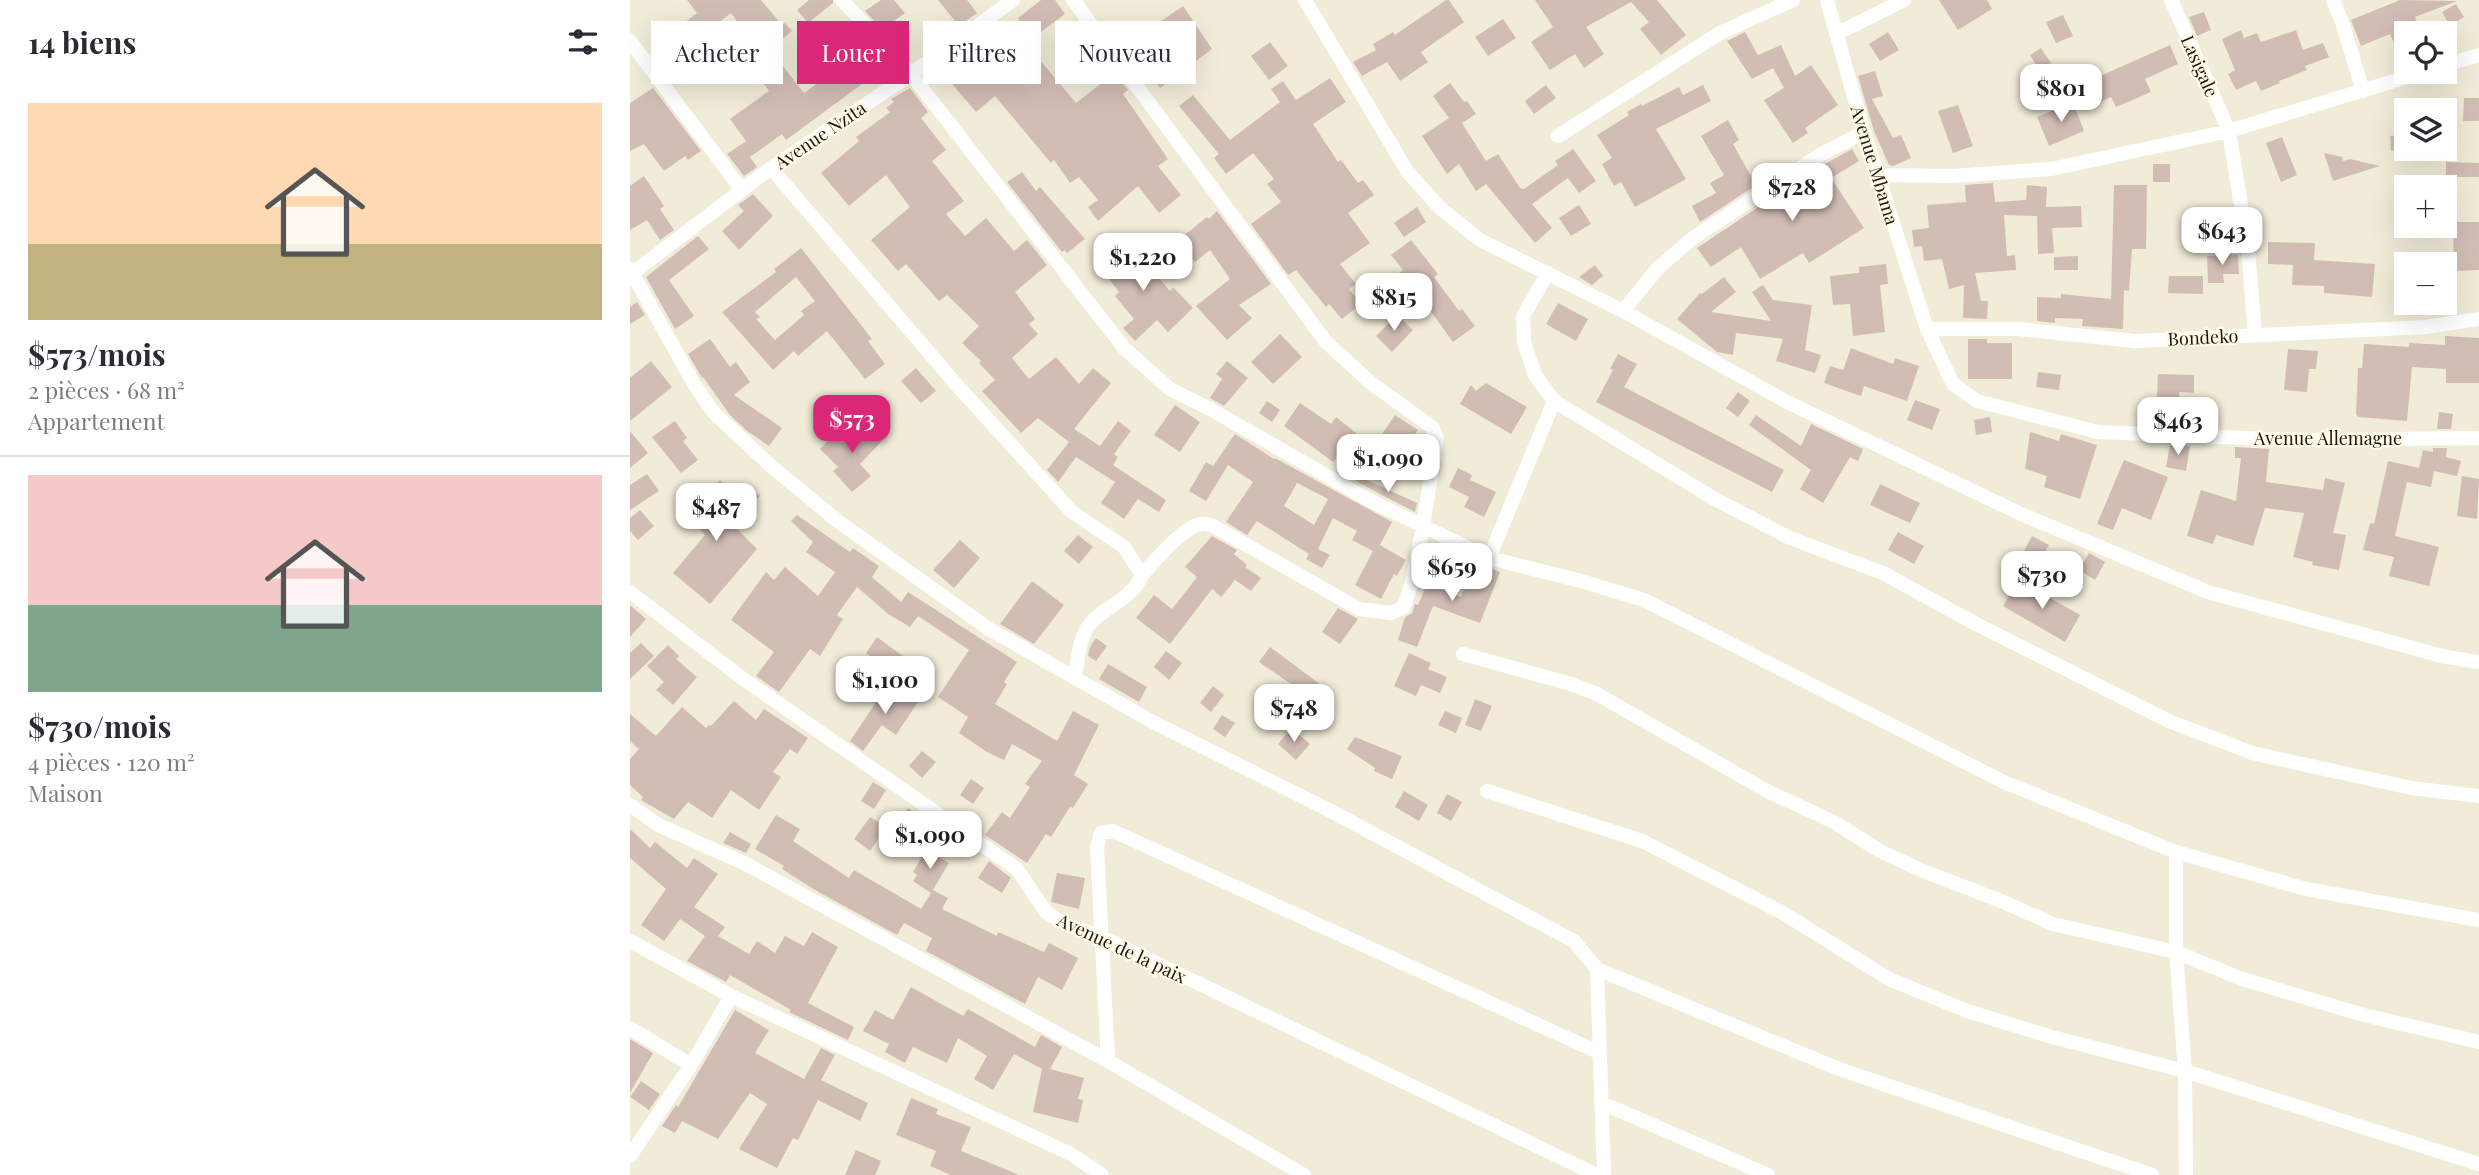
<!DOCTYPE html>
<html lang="fr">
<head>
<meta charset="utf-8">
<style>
  :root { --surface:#fff; --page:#f2f2f3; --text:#2b2b33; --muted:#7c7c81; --line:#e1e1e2; --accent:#db2777 }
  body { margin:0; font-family:"Playfair Display",serif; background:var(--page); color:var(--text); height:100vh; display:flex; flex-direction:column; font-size:26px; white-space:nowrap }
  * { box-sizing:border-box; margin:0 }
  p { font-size:23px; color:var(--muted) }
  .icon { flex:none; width:38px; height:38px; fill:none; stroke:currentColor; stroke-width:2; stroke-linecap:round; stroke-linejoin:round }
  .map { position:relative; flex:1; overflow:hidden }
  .sheet { display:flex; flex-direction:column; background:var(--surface); width:630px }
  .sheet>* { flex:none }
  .hud { position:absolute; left:21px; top:21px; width:665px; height:63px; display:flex; gap:14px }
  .controls { position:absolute; left:1764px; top:21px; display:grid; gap:14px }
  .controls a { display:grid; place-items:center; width:63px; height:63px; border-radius:0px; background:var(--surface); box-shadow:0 7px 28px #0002; font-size:35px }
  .price { position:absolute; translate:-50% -60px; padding:0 16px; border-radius:14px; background:#fff; color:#222; font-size:23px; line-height:46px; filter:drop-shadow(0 2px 4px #0008) }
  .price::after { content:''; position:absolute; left:50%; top:42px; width:21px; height:16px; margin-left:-10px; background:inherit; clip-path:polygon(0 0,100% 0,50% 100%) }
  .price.selected { background:var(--accent); color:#fff }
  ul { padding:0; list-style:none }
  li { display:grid; align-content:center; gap:14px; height:371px; padding:0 28px }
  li+li { border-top:2px solid var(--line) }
  li span { display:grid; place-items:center; height:217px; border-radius:0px; color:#555 }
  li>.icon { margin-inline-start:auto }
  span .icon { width:126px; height:126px; fill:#fffc; stroke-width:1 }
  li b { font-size:30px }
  h2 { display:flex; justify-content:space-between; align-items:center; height:84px; padding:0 28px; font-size:30px }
  .chip { padding:0 24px; border-radius:0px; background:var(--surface); box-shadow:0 7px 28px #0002; font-size:24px; line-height:63px }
  .chip.selected { background:var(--accent); color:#fff }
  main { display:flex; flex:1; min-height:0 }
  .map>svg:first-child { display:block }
  .building { fill:#d2bdb5; fill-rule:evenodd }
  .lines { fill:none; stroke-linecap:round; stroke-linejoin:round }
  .street { stroke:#fff; stroke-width:14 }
  .labels { text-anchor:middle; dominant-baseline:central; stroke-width:5; stroke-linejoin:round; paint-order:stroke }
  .street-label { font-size:18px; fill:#191710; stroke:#fff9e6 }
</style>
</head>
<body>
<main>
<section class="sheet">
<h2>14 biens<svg class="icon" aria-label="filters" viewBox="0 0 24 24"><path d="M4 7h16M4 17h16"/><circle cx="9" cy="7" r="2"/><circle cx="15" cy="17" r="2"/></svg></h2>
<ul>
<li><span style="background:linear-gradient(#ffd9b3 65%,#c2b280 0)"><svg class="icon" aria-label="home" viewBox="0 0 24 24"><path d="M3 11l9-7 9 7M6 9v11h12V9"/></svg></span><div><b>$573/mois</b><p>2 pièces · 68 m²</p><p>Appartement</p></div></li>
<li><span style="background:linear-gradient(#f6c9c9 60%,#7fa58c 0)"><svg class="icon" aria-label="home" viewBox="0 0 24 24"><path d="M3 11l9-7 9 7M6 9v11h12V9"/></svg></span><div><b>$730/mois</b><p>4 pièces · 120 m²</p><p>Maison</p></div></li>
</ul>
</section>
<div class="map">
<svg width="1849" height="1175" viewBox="0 0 1849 1175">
  <rect width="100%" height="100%" fill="#f1ecd8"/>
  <path class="building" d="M57 0H131L152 25 155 23 162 31 140 50 174 93 203 72 194 60 209 48 217 58 237 41 264 74 250 84 243 76 156 140 152 134 120 157 127 167 114 176 97 154 116 141 100 119 139 91 129 77 131 76 114 54 125 46 101 13 63 43 50 26 67 13Z
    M179 0H203V3L178 23 167 10Z
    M251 0H264L275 13 260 24 274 40 268 46 235 11Z
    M308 0H337L347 13 329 26Z
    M411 0H425L435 14 403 38 388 18Z
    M816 0H819L834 22 791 52 798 62 770 81 757 62 732 76 723 62 746 50 743 44 763 32 765 35Z
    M905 0H1027L1056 35 1031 55 1010 29 1019 22 1001 2 956 27 974 54 954 68 945 54 920 70 901 42 923 27Z
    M1309 0H1357L1362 9 1328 30Z
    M1770 0 1827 1 1785 17 1791 33H1776V40L1765 45 1760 34 1731 46 1721 20Z
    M1826 4 1834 17 1820 26 1812 12Z
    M553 6 582 49 562 64 555 55 534 70 541 80 530 88 519 74 526 69 512 50 525 40 518 30Z
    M1574 12 1581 30 1567 36 1559 17Z
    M1433 15 1443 36 1426 43 1416 22Z
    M873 19 886 38 858 56 845 37Z
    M41 24 51 38 33 51 23 37Z
    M1611 30 1614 38 1627 33 1631 42 1666 30 1673 50 1693 43 1699 57 1675 66 1677 70 1649 81 1650 83 1631 91 1626 81 1606 90 1598 74 1605 70 1592 39Z
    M455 32 498 90 493 94 538 159 528 166 551 195 529 213 508 186 468 221 458 207 468 200 449 177 440 183 424 160 421 163 365 96 346 112 317 78 361 42 381 66 400 48 446 103 473 82 441 43Z
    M1115 32 1128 55 1151 45 1165 76 1181 65 1208 105 1175 128 1178 133 1163 143 1134 100 1154 88 1143 68 1122 79 1097 41Z
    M1258 32 1269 50 1250 61 1239 44Z
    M640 42 658 66 639 80 621 56Z
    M1540 45 1548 64 1515 79 1521 92 1486 107 1481 97 1462 106 1452 84Z
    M1411 48 1421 63 1409 70 1400 55Z
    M1245 71 1253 96 1242 99 1263 138 1271 135 1281 158 1263 166 1259 165 1244 131 1228 76Z
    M700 78 716 102 683 124 708 162 711 160 728 183 733 180 744 195 718 213 740 243 710 264 726 284 719 289 731 304 712 319 699 304 696 307 666 270 658 275 621 224 651 202 637 184 644 179 623 153 596 174 584 158 589 154 549 106 563 95 600 140 650 102 641 89 653 81 666 100Z
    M820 83 834 102 837 101 846 114 832 123 856 161 868 154 890 188 894 189 928 165 925 161 943 149 966 181 949 193 938 178 902 204 922 228 905 243 856 184 846 191 829 164 817 174 792 136 819 118 803 96Z
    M916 85 926 98 904 114 895 101Z
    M1073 85 1081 101 1026 129 1056 179 1005 207 991 182 984 186 972 164 982 158 967 135 999 115 997 112 1011 104 1012 106 1049 87 1053 95Z
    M23 88 71 151 58 160 55 156 34 171 14 144 0 151V103Z
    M280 88 298 112 291 118 316 150 302 161 334 201 316 214 335 236 356 218 384 251 397 240 417 265 385 292 405 319 399 324 408 334 382 358 399 379 426 357 449 384 463 368 481 383 444 429 470 446 488 421 501 431 484 454 488 457 483 465 536 500 529 512 508 499 494 519 471 503 485 482 446 457 428 482 417 470 439 442 408 418 391 433 352 391 365 380 349 363 351 361 332 343 349 326 317 295 309 301 276 264 268 271 241 240 280 207 256 175 219 206 191 173 229 141 226 137 260 112 256 108 264 102 261 99Z
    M1834 98H1849V121H1833Z
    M1443 102 1454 131 1419 146 1407 117Z
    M1328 105 1343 146 1323 153 1308 111Z
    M1098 120 1109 140 1103 144 1126 185 1070 222 1062 206 1086 193 1080 183 1094 175 1071 136Z
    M1776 134 1777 149 1761 151 1760 136Z
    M1652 137 1667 175 1651 182 1636 143Z
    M1222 149 1229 161 1201 178 1234 228 1179 263 1173 253 1130 279 1111 247 1081 267 1067 248 1136 202 1137 205 1184 170Z
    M1694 153 1712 157 1713 161 1720 159 1750 166 1703 181Z
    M1816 162 1849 163V177H1816Z
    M1523 164H1540V182H1523Z
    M392 172 406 191 410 187 455 239 437 253 435 250 432 252 377 182Z
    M14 176 34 206 30 209 44 230 30 240 17 220 0 230V186Z
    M1363 183 1365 202 1396 200 1397 185 1417 187 1416 207 1451 206 1452 227 1422 228 1424 253 1408 254 1407 216 1374 215 1377 256 1385 255 1386 270 1345 273 1351 301H1358L1357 319 1333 318 1334 285 1319 289 1312 259 1294 261 1292 246 1284 247 1282 230 1299 228 1297 205 1336 202 1335 185Z
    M1484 185H1517L1516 249H1502L1499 291 1494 290 1493 329 1452 326 1453 319 1425 318V323L1407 321V297L1431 298V294L1481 299Z
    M123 194 143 216 109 250 92 231 114 211 108 205Z
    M949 205 961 224 941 236 929 218Z
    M787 207 796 222 774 237 764 223Z
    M587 211 641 284 609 305 622 318 597 340 566 306 600 279 580 250 565 262 547 241 577 217 579 219Z
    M1827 222H1849V270L1824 271 1823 226H1827Z
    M68 236 79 249 39 280 64 316 45 329 16 277Z
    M781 240 808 274 804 277 829 311 832 309 845 326 823 342 786 291 772 302 757 283 773 270 761 255Z
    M498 242 540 291 543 287 563 308 538 332 527 320 505 341 493 328 504 319 485 296 489 292 468 265Z
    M1638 242 1685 243 1684 260 1745 264 1742 297 1694 293V286L1662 285 1663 265 1638 264Z
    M171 248 242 339 238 341 255 364 235 379 197 331 168 356 164 351 143 370 92 312 146 272 144 269ZM166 277 185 301 171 311 174 315 145 340 126 319 130 317 125 312Z
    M1608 255 1609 274H1593L1594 283H1578L1577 256Z
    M1448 256V270H1424V257Z
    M1256 264 1258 284 1250 285 1255 332 1223 336 1220 304 1203 305 1200 276 1229 273V267Z
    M965 265 973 276 962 285 949 277Z
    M1539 276H1573V294L1538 293Z
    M1094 277 1106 292 1081 312 1141 321 1122 292 1133 285 1143 300 1182 305 1175 350 1191 355 1185 373 1146 361 1153 339 1106 333 1103 355 1087 352 1047 319 1070 293 1072 294Z
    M7 302 15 315 0 324V307Z
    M928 303 958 319 946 341 916 324Z
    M767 315 783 330 762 352 746 336Z
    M650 334 672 357 643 384 621 362Z
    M1815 336 1849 338V383H1816V369L1782 367 1777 421 1728 417 1726 414 1728 368H1732L1734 344 1779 347V343L1815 345Z
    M80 339 100 367 106 362 120 382 104 395 152 428 139 446 117 431 100 415 73 377 72 378 58 354Z
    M1338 339H1357V343H1382V379H1338Z
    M1221 348 1263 364 1265 358 1289 366 1277 401 1234 386 1231 396 1194 383 1200 366 1213 370Z
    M1658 349 1688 351 1686 369H1679L1677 392 1654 390Z
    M988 354 1007 364 994 387 1154 470 1142 492 966 402 983 370 980 369Z
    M21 361 42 387 0 421V378Z
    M597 361 618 378 594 406 580 398 592 379 586 374Z
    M286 368 306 391 291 403 271 381Z
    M1408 372 1431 375 1429 390 1406 387Z
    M1528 374 1564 375V393L1549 392V419H1515L1516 398H1527Z
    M856 383 897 407 881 434 830 404 841 385 846 391Z
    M1108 392 1120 401 1108 417 1096 408Z
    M1285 400 1310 409 1302 430 1277 420Z
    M637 401 650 410 642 422 629 413Z
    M670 403 701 424 706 417 726 433 703 462 654 426Z
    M545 405 570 422 550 452 524 435Z
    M1809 412 1823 414 1821 429H1807Z
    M765 415 788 430 773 452 750 437Z
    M1126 415 1171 446 1181 424 1233 449 1228 461 1220 457 1193 503 1170 489 1181 470 1119 425Z
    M1360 417 1362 432 1346 435 1344 420Z
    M45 421 57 438 53 441 68 460 51 473 22 437Z
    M232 421 253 440 230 464 241 476 222 492 203 471 208 467 190 449 204 435 212 442Z
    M0 431 18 453 0 468Z
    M1400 432 1429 441 1431 434 1467 445 1450 499 1414 487 1417 476 1395 469Z
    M605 434 644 459 645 458 762 522 750 545 776 560 767 576 764 574 751 599 725 585 743 551 722 540 727 531 703 518 688 549 700 555 692 568 676 559 679 554 627 521 617 535 596 522 623 482 598 465 576 501 559 491 576 462 583 466ZM667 483 698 499 684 525 654 506Z
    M1540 445 1560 446 1556 471 1536 467Z
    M1605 447 1639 449 1636 482 1693 490 1695 478 1715 483 1703 533 1716 535 1709 570 1682 565 1683 562 1663 557 1674 513 1635 508 1623 546 1586 535 1583 544 1557 536 1571 490 1606 501 1611 458H1605Z
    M1803 448H1817L1816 457 1831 461 1827 476 1804 471 1801 487 1777 482 1765 536 1809 547 1799 586 1759 576 1764 557 1733 550 1740 523 1744 524 1758 461 1789 468 1793 450 1803 452Z
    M1494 460 1538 477 1521 520 1492 508 1483 530 1467 524Z
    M828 468 842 475 840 480 866 492 854 517 834 507 839 497 819 487Z
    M17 474 29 491 0 510V485Z
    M726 475 787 503 785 512 729 483 724 479Z
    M1832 476 1849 479 1847 519 1827 516Z
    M90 480 107 498 120 486 130 496 116 510 106 504 96 518 127 549 80 604 43 573 75 535 55 513Z
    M1250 484 1290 503 1280 523 1240 505Z
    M10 510 24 526 8 540 0 531V518Z
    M167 515 220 552 223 548 249 566 242 577 271 602 278 592 387 662 374 682 377 684 365 704 427 741 443 711 469 725 444 775 458 784 443 808 440 807 421 837 416 834 397 863 355 835 372 812 380 818 400 787 395 784 412 761 382 744 374 760 357 752 329 733 338 717 308 697 339 650 288 616 280 627 258 614 227 587 207 615 213 619 190 656 180 649 149 692 126 676 144 652 101 620 136 572 144 580 155 567 188 596 205 572 176 552 183 542 161 521Z
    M1268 532 1294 546 1284 564 1258 550Z
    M448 535 463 547 449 564 434 551Z
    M582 536 607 550 604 554 617 565 615 567 631 578 621 591 605 580 591 597 582 589 540 644 506 618 524 595 542 609 567 577 555 567Z
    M1402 536 1419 545 1407 566 1390 558Z
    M330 540 350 558 324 588 303 570Z
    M1459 553 1475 562 1465 580 1449 570Z
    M844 562 870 572 850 623 803 606 787 647 768 640 775 617 782 613 785 604 788 605 797 584 831 597Z
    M1388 580 1450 615 1435 642 1373 606Z
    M402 581 434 605 404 644 370 624Z
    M0 605 16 619 0 637Z
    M708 608 728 619 710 644 692 632Z
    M247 637 274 657 263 672 236 653Z
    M466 638 477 646 466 661 458 656 460 647Z
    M11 643 24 656 0 679V653Z
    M38 645 49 656 46 659 67 677 43 705 26 690 34 682 17 666Z
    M640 647 698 690 687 707 666 692 668 689 629 662Z
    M536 651 552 663 539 680 524 667Z
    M779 653 801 663 798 669 817 677 810 693 791 685 786 696 764 686Z
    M478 664 517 687 509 702 469 679Z
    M259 683 288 702 266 735 252 725 233 751 220 741Z
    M583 686 594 695 581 712 570 703Z
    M845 699 862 706 851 731 835 725Z
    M104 701 126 720 134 709 178 738 167 754 160 749 143 772 151 777 129 810 101 790 82 818 58 802 44 819 11 800 13 797 0 785V759L9 749 0 741V714L26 736 52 707 76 728 79 725 81 726Z
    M815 711 832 718 826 733 808 725Z
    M592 715 605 723 595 737 583 729Z
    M661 728 680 744 666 760 648 744Z
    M725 737 772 756 762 779 744 771 745 768 717 749Z
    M292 751 306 762 292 778 279 766Z
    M341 779 354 788 343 804 330 795Z
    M243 782 256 790 244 809 231 801Z
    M774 791 798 805 789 821 765 807Z
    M817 794 832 802 821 821 807 813Z
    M278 808 303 825 283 853 258 836Z
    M146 815 170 829 163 841 219 878 224 870 291 909 303 890 318 898 312 909 367 936 368 932 414 952 419 943 448 958 432 990 408 977 395 1004 296 951 302 938 274 923 267 935 185 890 152 869 154 866 125 849Z
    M240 817 256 827 240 851 224 839Z
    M0 829 20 848 25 842 57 868 64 858 88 874 64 907 95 927 88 936 119 954 127 941 145 953 155 936 174 946 182 932 208 947 178 1003 224 1027 218 1040 159 1012 161 1010 100 975 96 982 57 961 75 936 50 919 34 941 11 925 36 889 0 858Z
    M100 832 121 844 116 853 93 843Z
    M296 850 319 863 301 893 283 881 287 875 283 872Z
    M359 861 381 878 372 893 348 878Z
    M427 873 455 878 449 909 421 902Z
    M281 987 333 1016 338 1009 405 1047 411 1035 432 1047 420 1069 454 1078 448 1099 453 1100 448 1123 403 1112 412 1069 384 1054 363 1090 344 1079 357 1056 328 1038 317 1063 283 1047 275 1063 255 1052 259 1044 233 1031 245 1010 263 1020Z
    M105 1010 139 1030 125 1053 174 1079 191 1048 205 1055 191 1080 238 1103 230 1121 188 1100 168 1140 163 1138 147 1168 109 1149 137 1104 120 1093 88 1139 52 1121 45 1133 32 1126 46 1105 48 1107Z
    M0 1039 23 1053 0 1093Z
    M11 1081 30 1094 19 1110 0 1097Z
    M281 1098 308 1109 306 1114 341 1127 331 1151 389 1175H321L300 1166 306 1151 266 1135Z
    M226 1150 251 1161 245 1175H215Z"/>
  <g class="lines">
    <path class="street" d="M212 0 281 74 494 348 540 389 580 409 739 500 859 558 951 581 1014 600 1374 782 1546 852 1676 889 1849 920
      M443 0 696 342 741 383 802 427 807 437 793 526 782 582 774 607 761 613 729 609 583 526C579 525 576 523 572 524 553 526 524 562 512 575
      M675 0 777 171 810 208 850 240 993 311 1157 402 1391 514 1578 592 1812 656 1849 662
      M1197 0 1234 132 1297 329 1323 384 1347 401 1468 432 1666 440 1849 438
      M1541 0 1599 131 1618 249 1625 335
      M1703 0 1712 22 1733 91
      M1206 34 1274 0
      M0 41 112 190
      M1815 65 1849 55
      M928 136 1090 33 1163 0
      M141 168 325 383 442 512 494 547 512 575C501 601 477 604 460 624 449 637 448 659 445 676
      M1249 175 1323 176 1421 169 1599 131 1794 72
      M0 269 64 384 85 414 142 467 209 522 359 629 521 721 697 809 944 941 967 969
      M918 273 893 316 894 342 905 375 924 401 1083 498 1160 538 1253 573 1346 624 1539 721 1622 753 1781 788 1849 796
      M0 275 141 168 281 74 383 0
      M993 311 1028 268 1063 238 1188 156 1234 132
      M1297 329H1388L1505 341 1796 327 1849 319
      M859 558 924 401
      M0 592 112 678 387 869 416 912 436 925 470 936 967 1175
      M833 654 941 684 965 693 1139 792 1204 822 1250 851 1291 870 1371 901 1423 924 1546 952 1612 979 1734 1015 1849 1042
      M857 791 1012 841 1153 913 1259 979 1337 1011 1422 1037 1555 1071 1849 1164
      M0 805 28 825 114 863 478 1061 674 1175
      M1546 852V952L1555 1071 1556 1175
      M0 941 101 996 441 1154 472 1175
      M0 1028 61 1065
      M478 1061 467 847 471 833 483 831 970 1053
      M972 1103 1138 1175
      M0 1156 61 1065 101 996
      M974 1175 967 969 1209 1069 1522 1175"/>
  </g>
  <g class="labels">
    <g class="street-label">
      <text transform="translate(1570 66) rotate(66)">Lasigale</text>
      <text transform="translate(190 135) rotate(-34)">Avenue Nzita</text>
      <text transform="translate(1245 165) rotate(73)">Avenue Mbama</text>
      <text transform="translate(1573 337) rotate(-3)">Bondeko</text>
      <text x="1698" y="438">Avenue Allemagne</text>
      <text transform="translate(492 948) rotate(25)">Avenue de la paix</text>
    </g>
  </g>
</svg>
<div class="controls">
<a><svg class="icon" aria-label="locate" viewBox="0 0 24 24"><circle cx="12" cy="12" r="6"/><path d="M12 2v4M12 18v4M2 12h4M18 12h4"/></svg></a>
<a><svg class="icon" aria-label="layers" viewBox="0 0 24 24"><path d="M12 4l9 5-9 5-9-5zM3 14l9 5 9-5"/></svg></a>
<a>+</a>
<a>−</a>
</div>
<b class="price" style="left:1431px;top:124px">$801</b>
<b class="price" style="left:1162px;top:223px">$728</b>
<b class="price" style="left:1592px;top:267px">$643</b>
<b class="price" style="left:513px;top:293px">$1,220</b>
<b class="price" style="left:764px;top:333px">$815</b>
<b class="price selected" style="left:222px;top:455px">$573</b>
<b class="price" style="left:1548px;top:457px">$463</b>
<b class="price" style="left:758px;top:494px">$1,090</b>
<b class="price" style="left:86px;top:543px">$487</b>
<b class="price" style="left:822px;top:603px">$659</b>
<b class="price" style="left:1412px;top:611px">$730</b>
<b class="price" style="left:255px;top:716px">$1,100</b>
<b class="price" style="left:664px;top:744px">$748</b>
<b class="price" style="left:300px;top:871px">$1,090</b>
<div class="hud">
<a class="chip">Acheter</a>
<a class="chip selected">Louer</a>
<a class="chip">Filtres</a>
<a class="chip">Nouveau</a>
</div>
</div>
</main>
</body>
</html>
